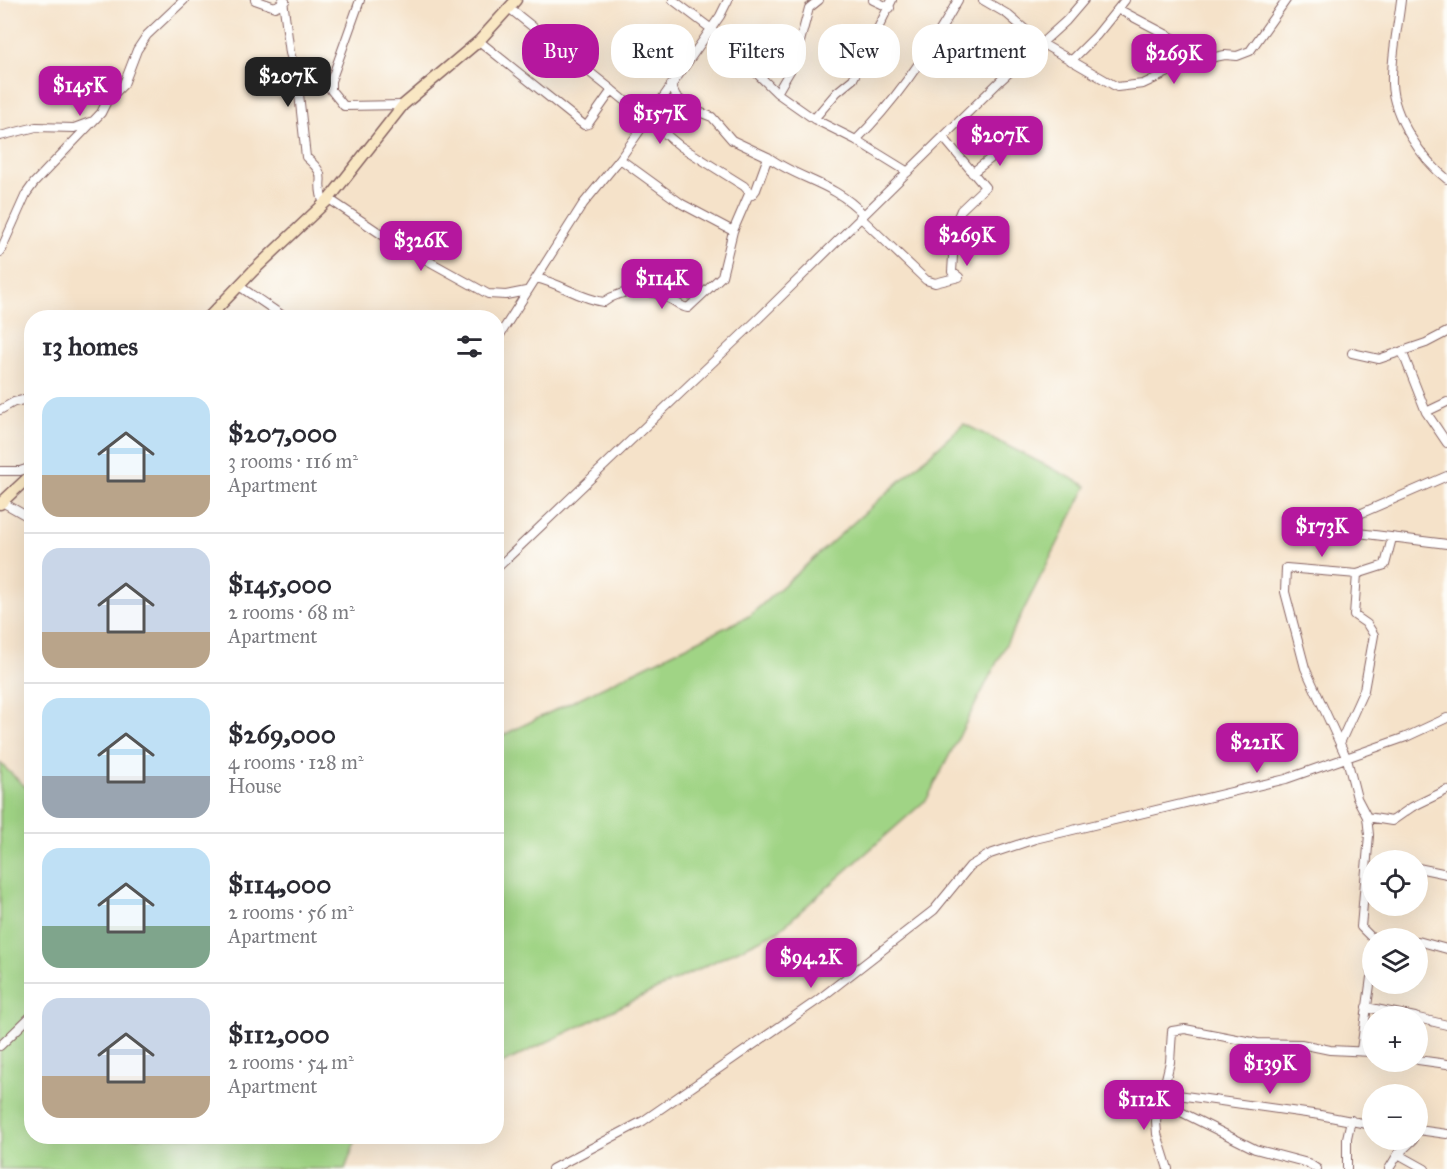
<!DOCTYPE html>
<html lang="en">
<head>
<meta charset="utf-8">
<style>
  :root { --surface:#fff; --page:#f7f7f7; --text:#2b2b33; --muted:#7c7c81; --line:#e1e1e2; --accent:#b5179e }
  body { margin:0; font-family:"IM FELL Great Primer",serif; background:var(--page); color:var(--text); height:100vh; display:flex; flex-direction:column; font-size:22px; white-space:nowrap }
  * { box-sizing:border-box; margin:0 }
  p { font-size:20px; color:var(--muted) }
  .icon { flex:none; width:33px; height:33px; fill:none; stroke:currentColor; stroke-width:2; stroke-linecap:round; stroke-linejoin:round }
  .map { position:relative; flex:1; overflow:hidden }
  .sheet { position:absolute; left:24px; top:310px; width:480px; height:834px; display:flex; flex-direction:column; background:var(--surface); border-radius:24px; box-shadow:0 6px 24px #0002 }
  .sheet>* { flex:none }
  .banner { position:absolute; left:522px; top:24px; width:570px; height:54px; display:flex; gap:12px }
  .fabs { position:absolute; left:1362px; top:850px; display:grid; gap:12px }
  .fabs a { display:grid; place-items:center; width:66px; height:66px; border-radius:50%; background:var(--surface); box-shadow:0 6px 24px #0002; font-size:30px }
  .price { position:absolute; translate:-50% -51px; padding:0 14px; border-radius:12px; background:var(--accent); color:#fff; font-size:20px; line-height:39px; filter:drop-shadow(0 2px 3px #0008) }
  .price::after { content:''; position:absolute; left:50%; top:36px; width:18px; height:14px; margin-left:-9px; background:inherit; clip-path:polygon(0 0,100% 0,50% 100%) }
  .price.selected { background:#222; color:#fff }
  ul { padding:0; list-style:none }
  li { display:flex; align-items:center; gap:18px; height:150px; padding:0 18px }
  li+li { border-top:2px solid var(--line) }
  li span { display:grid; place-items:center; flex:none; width:168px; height:120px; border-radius:18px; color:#555 }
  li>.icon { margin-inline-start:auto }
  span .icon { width:72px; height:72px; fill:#fffc; stroke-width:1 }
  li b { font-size:26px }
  h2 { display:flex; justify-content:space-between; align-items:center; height:72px; padding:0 18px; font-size:26px }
  .tag { padding:0 21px; border-radius:24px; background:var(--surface); box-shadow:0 6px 24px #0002; font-size:21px; line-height:54px }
  .tag.selected { background:var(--accent); color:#fff }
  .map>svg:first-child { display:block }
  .green { fill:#a0d485; stroke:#757a58; stroke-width:1.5 }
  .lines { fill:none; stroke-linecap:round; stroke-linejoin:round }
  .street-casing { stroke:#866362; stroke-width:10 }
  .secondary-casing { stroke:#866362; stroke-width:13 }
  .street { stroke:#fff; stroke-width:8 }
  .secondary { stroke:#f9e7c3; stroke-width:10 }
</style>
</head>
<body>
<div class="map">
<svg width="1447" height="1169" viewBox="0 0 1447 1169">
  <rect width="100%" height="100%" fill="#fdfcf7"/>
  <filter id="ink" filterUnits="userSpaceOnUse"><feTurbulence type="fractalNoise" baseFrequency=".0167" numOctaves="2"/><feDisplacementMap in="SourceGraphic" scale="12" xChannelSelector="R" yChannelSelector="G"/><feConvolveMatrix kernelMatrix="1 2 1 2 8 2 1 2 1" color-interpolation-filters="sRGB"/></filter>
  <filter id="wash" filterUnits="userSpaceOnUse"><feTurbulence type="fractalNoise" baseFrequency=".008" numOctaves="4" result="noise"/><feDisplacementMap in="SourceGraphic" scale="24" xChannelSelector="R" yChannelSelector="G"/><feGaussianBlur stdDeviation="1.35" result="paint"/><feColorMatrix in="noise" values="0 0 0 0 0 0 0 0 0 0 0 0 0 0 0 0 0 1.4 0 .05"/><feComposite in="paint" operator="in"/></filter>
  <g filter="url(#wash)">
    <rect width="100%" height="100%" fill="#f5e2c9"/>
    <path class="green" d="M964 424 1087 486 927 799 778 931 497 1066V738L749 616Z
      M0 763 31 792 32 1137H357L345 1169H0Z"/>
  </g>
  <g filter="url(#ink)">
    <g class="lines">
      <defs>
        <path id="street" d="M255 0 275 7 285 1
          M283 0 290 53 297 76 306 157C332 180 313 176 324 204
          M360 0 331 81V90L344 106 403 105
          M673 0 710 28 777 93 814 119 856 140 908 172
          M873 0 890 8
          M983 0 1007 14 1041 43 1117 87 1143 84 1190 62 1225 55 1237 56 1250 51 1286 0
          M1401 0C1398 27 1391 57 1392 84 1393 116 1422 160 1447 179
          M509 8 612 90
          M1118 9 1209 57
          M479 41 584 125 588 124 612 90 680 146 744 186 752 195 756 190 768 157C797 179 835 183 863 214
          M1071 61 1096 36 1125 0
          M671 85 676 96 689 108 712 117 732 140 768 157
          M777 93 794 64 809 8 819 0
          M814 119 837 92 853 79 892 0
          M0 136 36 127 74 128 90 122
          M856 140C898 99 930 50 958 0
          M620 159 682 204 733 231 749 194
          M972 173 1013 141
          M329 199 387 238 488 294 506 295 526 291
          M860 217 926 280 935 283 959 277 952 272 955 224 961 210 985 187 943 137
          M0 252 26 194 34 183 101 113 107 101 124 84 137 50 147 35 184 0
          M536 278C560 283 580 299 604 302 622 288 651 288 672 300 678 303 681 307 688 308L722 276 733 231
          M239 286 286 318
          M496 341 583 204 620 159 720 16 728 0
          M1402 351 1426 412 1447 443
          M1352 353 1379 359 1426 343 1447 332
          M0 410 14 402 32 398
          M1426 412 1447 402
          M0 471H20L32 467
          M2 502 32 519
          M1325 529 1447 476
          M1326 529 1447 544
          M496 569 756 321 1001 80 1066 21 1084 0
          M1357 574 1286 568 1285 592 1305 668 1347 759 1357 798 1367 817 1369 835 1361 927 1373 939
          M1340 743 1364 690 1374 635 1367 624 1354 615 1357 574 1385 565 1392 538
          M1367 817 1392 821 1412 807 1447 790
          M1418 868 1447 874
          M1405 939H1408
          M1418 941 1447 949
          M1366 1007 1415 1017
          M1418 1018 1447 1025
          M0 1046 32 1015
          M1361 1050 1372 970
          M1418 1060 1447 1064
          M1164 1093 1320 1115 1372 1125
          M1164 1093 1171 1107 1255 1149 1308 1163 1317 1169
          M1418 1130 1447 1134
          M1398 1154 1425 1169
          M552 1169 643 1121 818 1000 934 910 970 866 990 854 1035 839 1286 779 1406 737 1447 718
          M1168 1169 1157 1134 1156 1121 1170 1062 1172 1031 1185 1029 1257 1043 1301 1044 1330 1050 1372 1052
          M1347 1169V1138L1351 1120
          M1389 1169 1398 1154 1413 1140"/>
        <path id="secondary" d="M208 318 253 271 329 199 403 105 479 41 516 0
          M0 504 32 474"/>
      </defs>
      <use href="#street" class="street-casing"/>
      <use href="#secondary" class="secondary-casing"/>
      <use href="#street" class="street"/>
      <use href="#secondary" class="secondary"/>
    </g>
  </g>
</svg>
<div class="fabs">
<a><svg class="icon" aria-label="locate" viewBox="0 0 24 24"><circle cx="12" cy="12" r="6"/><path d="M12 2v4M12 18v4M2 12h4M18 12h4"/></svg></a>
<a><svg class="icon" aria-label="layers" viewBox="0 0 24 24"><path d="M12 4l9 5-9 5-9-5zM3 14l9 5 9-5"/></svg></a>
<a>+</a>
<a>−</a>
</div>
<b class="price" style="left:1174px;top:85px">$269K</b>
<b class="price selected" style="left:288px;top:108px">$207K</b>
<b class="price" style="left:80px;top:117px">$145K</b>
<b class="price" style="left:660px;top:145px">$157K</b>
<b class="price" style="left:1000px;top:167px">$207K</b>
<b class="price" style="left:967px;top:267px">$269K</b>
<b class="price" style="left:421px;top:272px">$326K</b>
<b class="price" style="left:662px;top:310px">$114K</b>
<b class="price" style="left:1322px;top:558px">$173K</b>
<b class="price" style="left:1257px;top:774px">$221K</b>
<b class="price" style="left:811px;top:989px">$94.2K</b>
<b class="price" style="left:1270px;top:1095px">$139K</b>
<b class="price" style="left:1144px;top:1131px">$112K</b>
<div class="banner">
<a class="tag selected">Buy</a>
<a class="tag">Rent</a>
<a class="tag">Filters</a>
<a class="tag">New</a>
<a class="tag">Apartment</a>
</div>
<section class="sheet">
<h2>13 homes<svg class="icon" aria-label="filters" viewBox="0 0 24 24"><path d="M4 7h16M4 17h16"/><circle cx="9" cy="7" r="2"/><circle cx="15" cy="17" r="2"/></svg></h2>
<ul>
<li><span style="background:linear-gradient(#bfe0f5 65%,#b9a48a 0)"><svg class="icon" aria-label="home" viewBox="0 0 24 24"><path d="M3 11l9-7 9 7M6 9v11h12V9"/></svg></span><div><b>$207,000</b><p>3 rooms · 116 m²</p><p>Apartment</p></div></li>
<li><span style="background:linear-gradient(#c9d6e8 70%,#b9a48a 0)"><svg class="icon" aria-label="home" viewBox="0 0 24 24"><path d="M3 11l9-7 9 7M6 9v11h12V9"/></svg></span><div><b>$145,000</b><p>2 rooms · 68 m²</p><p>Apartment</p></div></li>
<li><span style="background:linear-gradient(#bfe0f5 65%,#9aa5b1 0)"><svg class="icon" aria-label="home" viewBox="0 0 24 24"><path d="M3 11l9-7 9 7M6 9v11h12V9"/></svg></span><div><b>$269,000</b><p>4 rooms · 128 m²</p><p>House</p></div></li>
<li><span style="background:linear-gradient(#bfe0f5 65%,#7fa58c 0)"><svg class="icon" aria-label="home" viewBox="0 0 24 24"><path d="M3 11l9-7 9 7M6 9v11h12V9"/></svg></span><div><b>$114,000</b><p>2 rooms · 56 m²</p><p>Apartment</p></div></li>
<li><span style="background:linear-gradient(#c9d6e8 65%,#b9a48a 0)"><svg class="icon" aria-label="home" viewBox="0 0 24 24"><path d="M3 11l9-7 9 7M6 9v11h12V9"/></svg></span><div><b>$112,000</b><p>2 rooms · 54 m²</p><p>Apartment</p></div></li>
</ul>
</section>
</div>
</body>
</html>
